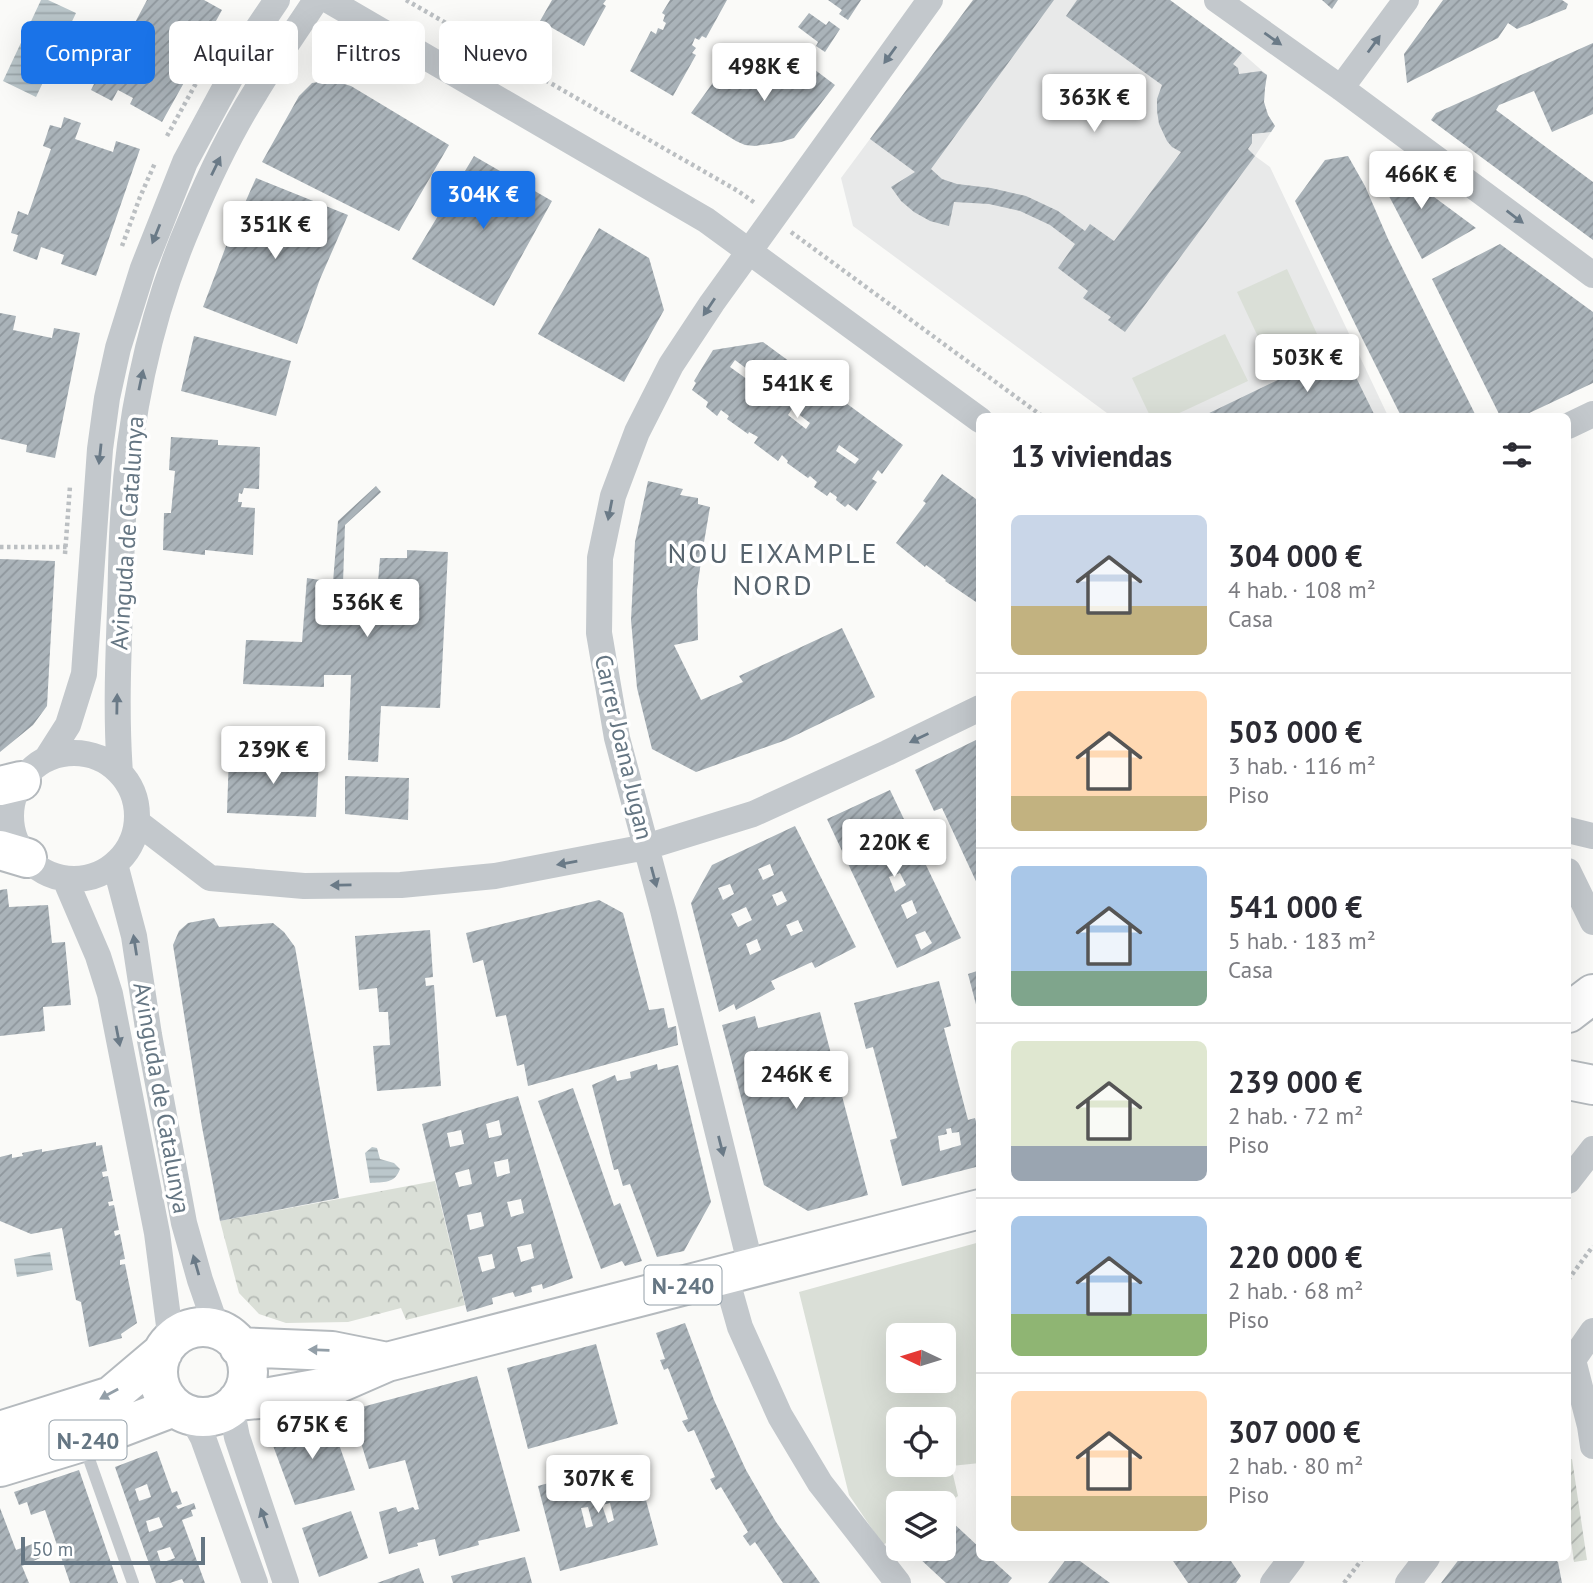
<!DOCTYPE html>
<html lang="es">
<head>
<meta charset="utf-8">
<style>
  :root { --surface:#fff; --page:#f7f7f7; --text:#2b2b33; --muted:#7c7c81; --line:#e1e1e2; --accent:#1a73e8 }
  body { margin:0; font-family:"PT Sans",sans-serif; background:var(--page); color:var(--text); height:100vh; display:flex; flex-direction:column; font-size:26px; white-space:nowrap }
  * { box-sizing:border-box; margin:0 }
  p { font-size:23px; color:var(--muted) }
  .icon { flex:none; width:38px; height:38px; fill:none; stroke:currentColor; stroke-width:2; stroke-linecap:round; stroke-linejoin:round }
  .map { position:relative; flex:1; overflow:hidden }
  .sheet { position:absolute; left:976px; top:413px; width:595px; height:1148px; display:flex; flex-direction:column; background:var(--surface); border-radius:10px; box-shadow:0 7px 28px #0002 }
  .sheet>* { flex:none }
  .top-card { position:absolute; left:21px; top:21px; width:665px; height:63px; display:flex; gap:14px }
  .needle { width:46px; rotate:274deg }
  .tools { position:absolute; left:886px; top:1323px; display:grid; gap:14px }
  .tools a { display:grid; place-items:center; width:70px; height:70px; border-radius:10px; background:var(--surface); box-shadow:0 7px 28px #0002; font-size:35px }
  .scale { position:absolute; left:21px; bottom:18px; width:184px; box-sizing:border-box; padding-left:7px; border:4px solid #657683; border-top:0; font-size:19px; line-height:24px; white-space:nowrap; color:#657683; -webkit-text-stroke:5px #fff; paint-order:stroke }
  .price { position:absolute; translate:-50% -60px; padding:0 16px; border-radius:7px; background:#fff; color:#222; font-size:23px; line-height:46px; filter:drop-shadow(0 2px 4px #0008) }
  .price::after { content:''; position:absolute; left:50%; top:42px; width:21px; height:16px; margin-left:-10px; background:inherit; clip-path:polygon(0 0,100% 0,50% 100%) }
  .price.on { background:var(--accent); color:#fff }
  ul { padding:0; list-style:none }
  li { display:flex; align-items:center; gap:21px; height:175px; padding:0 35px }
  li+li { border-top:2px solid var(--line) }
  li span { display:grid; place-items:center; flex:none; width:196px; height:140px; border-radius:10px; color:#555 }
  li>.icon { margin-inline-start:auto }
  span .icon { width:84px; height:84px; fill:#fffc; stroke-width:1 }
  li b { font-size:30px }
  h2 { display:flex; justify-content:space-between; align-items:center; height:84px; padding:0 35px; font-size:30px }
  .tag { padding:0 24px; border-radius:10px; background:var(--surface); box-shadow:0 7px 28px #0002; font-size:24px; line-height:63px }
  .tag.on { background:var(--accent); color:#fff }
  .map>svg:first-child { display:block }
  .built { fill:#e8e9e9 }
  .forest { fill:url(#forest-crowns) }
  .garden { fill:url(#garden-furrows) }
  .pitch { fill:#dadfd7; fill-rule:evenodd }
  .water { fill:url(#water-rules) }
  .building { fill:url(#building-hatch); fill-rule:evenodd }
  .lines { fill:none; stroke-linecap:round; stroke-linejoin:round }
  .primary-casing { stroke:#b5babe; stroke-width:42 }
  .highway-casing { stroke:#b4b9bd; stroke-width:42 }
  .path { stroke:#bbbfc2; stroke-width:4.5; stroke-dasharray:3.5 3.5; stroke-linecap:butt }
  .lane { stroke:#c3c8cc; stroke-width:12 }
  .street { stroke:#c3c8cc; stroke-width:26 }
  .primary { stroke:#fff; stroke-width:38 }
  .highway { stroke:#fff; stroke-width:38 }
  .oneway { fill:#6a7a87 }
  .oneway2 { fill:#939fa8 }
  .labels { text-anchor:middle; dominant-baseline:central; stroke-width:7; stroke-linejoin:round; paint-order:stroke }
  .shield { fill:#fff; stroke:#939fa8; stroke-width:2 }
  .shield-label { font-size:23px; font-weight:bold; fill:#657683 }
  .street-label { font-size:24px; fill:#657683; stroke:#fff }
  .quarter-label { font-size:28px; letter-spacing:2px; fill:#57646e; stroke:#fff }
</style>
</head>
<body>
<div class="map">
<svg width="1593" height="1583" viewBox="0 0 1593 1583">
  <defs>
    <pattern id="forest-crowns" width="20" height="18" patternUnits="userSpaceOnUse" patternTransform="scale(1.75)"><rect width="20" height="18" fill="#dadfd7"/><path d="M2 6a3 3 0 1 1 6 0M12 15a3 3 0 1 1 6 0" fill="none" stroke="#b4b9b4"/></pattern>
    <pattern id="garden-furrows" width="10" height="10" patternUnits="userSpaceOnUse" patternTransform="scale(1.75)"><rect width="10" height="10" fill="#dadfd7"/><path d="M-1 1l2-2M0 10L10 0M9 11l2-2" fill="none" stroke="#b4b9b4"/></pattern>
    <pattern id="water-rules" width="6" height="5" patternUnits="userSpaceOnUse" patternTransform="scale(1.75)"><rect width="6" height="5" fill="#bbc7cb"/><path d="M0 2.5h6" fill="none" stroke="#9ca6aa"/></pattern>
    <pattern id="building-hatch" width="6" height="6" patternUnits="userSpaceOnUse" patternTransform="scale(1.75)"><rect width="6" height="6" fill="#aab3b9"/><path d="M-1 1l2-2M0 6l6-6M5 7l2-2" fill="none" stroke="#8e969c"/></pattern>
  </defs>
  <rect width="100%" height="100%" fill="#fafaf8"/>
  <path class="built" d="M973 0H1170L1242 53 1267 75 1265 88 1264 102 1268 115 1275 126 1255 156 1270 167 1388 416H1111L853 226 841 178Z"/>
  <path class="forest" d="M435 1181 465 1305 406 1320 401 1308 348 1322 286 1323 259 1314 239 1293 220 1221Z"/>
  <path class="garden" d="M1568 1459H1572L1587 1560 1574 1562 1568 1518Z"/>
  <path class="pitch" d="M1287 269 1323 347 1274 371 1237 292Z
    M1225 334 1248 381 1173 416H1150L1132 378Z
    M980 1242V1463L951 1466 958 1496 943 1506V1503H898V1535L883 1545 849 1495 799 1292ZM898 1335H943V1381H898ZM898 1419H943V1465H898Z"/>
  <path class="water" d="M41 0H48L76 13 36 97 3 81Z
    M372 1147 377 1148 380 1159 394 1163 400 1169C395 1184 383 1182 370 1183L365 1153Z
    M50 1252 53 1270 17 1277 14 1259Z"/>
  <path class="building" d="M147 0H204L222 10 199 52 205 55 191 82 186 79 162 122 130 104 133 98 118 90 112 101 91 90 106 60 113 64Z
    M552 0H606L603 4 606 6 584 46 540 21Z
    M670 0H727L706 38 702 36 699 40 695 38 692 45 696 48 692 53 696 55 673 96 630 71 651 31 656 34 658 28 663 30 666 23 663 21 665 15 662 13Z
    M828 0H861L848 20 839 14 842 10Z
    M973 0H1054L931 169 942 179 957 184 991 188 1026 196 1058 211 1085 231 1090 224 1114 241 1181 152 1172 147 1167 141 1159 124 1157 111V99L1162 85 1066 16 1077 0H1170L1242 53 1233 64 1238 68 1239 74 1261 71 1267 75 1265 88 1264 102 1268 115 1275 126 1271 132 1252 134V143L1248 149 1255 156 1125 332 1108 320 1111 317 1083 298 1088 291 1058 268 1075 244 1050 225 1020 211 989 204 954 202 949 226 930 221 914 212 901 201 891 187 915 172 870 139Z
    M1322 0H1338L1332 9Z
    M1443 0H1562L1568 4 1566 9 1517 29 1508 23 1498 38 1407 83 1404 54Z
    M809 13 826 25 829 21 840 29 825 52 816 46 818 42 798 27Z
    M1593 43V114L1552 132 1534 91 1499 105 1496 110 1593 182V240L1431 120 1436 113Z
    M790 51 835 85 794 138 781 142 755 146 745 145 736 141 691 113 725 66 754 83 767 80Z
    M331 80 351 86 449 145 399 231 262 162 299 96 312 83Z
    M64 117 81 123 75 139 113 152 116 141 140 149 96 276 61 264 64 255 41 247 37 260 13 251 18 235 11 233 18 211 28 215 51 149 43 146 50 125 61 128Z
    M1376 154 1476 228 1422 259 1369 158Z
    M474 156 552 201 494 306 412 259Z
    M1348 156 1365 186 1388 239 1476 416H1401L1360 334 1295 201 1325 160Z
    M256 178 348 215 320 279 297 344 203 307 228 241Z
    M599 228 649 258 664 310 624 382 538 334Z
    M1500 244 1593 312V383L1523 416H1500L1432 279Z
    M0 313 16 316 13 330 52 338 54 328 80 333 55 458 26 452 27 445 0 439Z
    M194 336 291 361 276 416 181 391Z
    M763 342 903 445 882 474 878 470 872 479 877 482 857 511 848 504 845 507 836 500 837 497 830 492 827 496 814 487 817 482 810 476 808 478 787 463 788 461 782 455 778 461 754 443 758 437 749 432 748 434 727 419 729 416 721 410 717 416 706 407 708 402 692 390 696 383 694 381 713 350ZM735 360 755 375 751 382 730 367ZM792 409 810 423 806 429 788 415ZM839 445 859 459 855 464 836 451Z
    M1342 349 1375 416H1203Z
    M171 437 218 440V445L260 447 259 489 244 488 242 494 239 493 238 502H242L241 507 255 508 253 555 205 550V555L163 550 164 513H171L175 471 169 470Z
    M942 474 980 502V595L976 602 945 581 946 580 926 565 925 567 896 543 926 503 923 501Z
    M648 481 683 489 680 495 698 498V504L710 507 702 554 697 590 698 640 674 645 701 700 743 682 739 676 842 628 875 697 786 740 696 772 652 749 637 688 631 620 635 542Z
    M376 486 381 492 345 525 343 583 378 582 380 558H407V550L448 552 440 708 381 706 378 762 348 760 351 675H324V687L243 684 246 640 302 642 307 578 333 582 338 521Z
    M0 559 55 561 47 706 33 725 0 752Z
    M980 738V890L942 808 934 811 915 770Z
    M229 754 319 759 316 817 227 813Z
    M345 776 409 778 408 820 345 814Z
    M890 790 961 938 897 968 827 819ZM877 827 890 856 879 859 866 832ZM900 873 906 885 895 892 889 877ZM912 900 917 913 907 919 901 905ZM925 931 932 943 921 950 915 935Z
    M795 826 856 947 815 968 812 962 771 981 775 989 736 1010 734 1004 719 1012 691 903 712 865ZM770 864 774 875 763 880 758 869ZM730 884 734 894 723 900 718 888ZM782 891 787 901 777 906 772 895ZM746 907 752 920 738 927 731 914ZM798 920 803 931 791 936 786 925ZM757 939 761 950 750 955 746 944Z
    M7 889 9 907 48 905 52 943 65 942 71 1005 43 1007 45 1031 0 1036V890Z
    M599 900 623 913 649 1010 664 1008 668 1028 676 1026 678 1045 528 1086 524 1064 517 1066 506 1015 496 1017 483 960 473 963 466 933Z
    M214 918 219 927 273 923 284 932 295 947 339 1198 220 1221 202 1127 173 945 179 931 188 923Z
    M430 930 433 977 425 978 426 986 434 985 441 1086 377 1091 373 1046 390 1045 388 1012H379L377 988 359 990 355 936Z
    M980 970V1016H979L968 974Z
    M939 981 951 1026 944 1028 968 1120 975 1118 980 1136V1166L902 1186 890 1140 897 1138 873 1047 866 1049 854 1003ZM951 1128 952 1133 959 1132 961 1145 940 1151 938 1136 947 1134 946 1129Z
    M820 1012 868 1195 808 1211 764 1185 722 1025 755 1016 758 1028Z
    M657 1064 658 1070 678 1065 711 1202 684 1251 657 1257 630 1184 623 1186 618 1169 614 1170 592 1085 615 1075 617 1081 631 1078 630 1072Z
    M573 1088 614 1206 620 1203 642 1261 625 1266 622 1261 601 1269 538 1101Z
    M518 1096 573 1278 543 1289 542 1284 531 1287 532 1292 515 1297 513 1292 492 1298 493 1304 467 1312 422 1124ZM499 1120 502 1135 489 1138 486 1124ZM461 1130 464 1144 450 1147 447 1133ZM508 1159 510 1173 497 1177 494 1162ZM469 1169 472 1184 459 1187 455 1173ZM521 1199 524 1213 511 1217 507 1202ZM481 1212 484 1226 470 1230 467 1215ZM531 1244 534 1258 521 1262 517 1247ZM492 1254 495 1268 482 1272 478 1257Z
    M96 1142V1146L102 1145 107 1171 102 1172 103 1177 108 1176 113 1201 108 1202 109 1206 114 1205 119 1230 114 1231 115 1236 120 1234 125 1259 120 1260V1265L125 1264 137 1323 121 1334 122 1338 89 1347 81 1302 76 1300 62 1228 31 1234 0 1221V1157L12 1154V1158L23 1156 22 1153 42 1149V1152Z
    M685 1323 714 1400 746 1470 776 1522 820 1583H783L755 1542 750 1546 743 1536 748 1532 721 1487 716 1490 710 1479 715 1477 694 1430 688 1432 682 1421 688 1419 668 1368 664 1370 660 1360 665 1359 656 1333Z
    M596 1344 618 1424 528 1449 507 1368Z
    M477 1376 520 1531 478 1541 479 1545 439 1556 435 1539 417 1543 418 1546 389 1554 379 1512 396 1507 398 1512 413 1507 415 1510 419 1509 405 1460 369 1469 351 1410Z
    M329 1416 355 1490 295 1505 268 1432Z
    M157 1451 172 1493 177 1491 182 1504 176 1506 178 1509 194 1503 196 1509 191 1510 193 1516 182 1520 205 1583H184L182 1579 170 1583H156L137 1530 115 1467ZM147 1484 151 1497 139 1501 135 1489ZM159 1517 163 1527 149 1532 146 1521ZM170 1547 175 1558 161 1563 157 1551Z
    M635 1459 658 1545 560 1571 538 1486ZM610 1503 614 1520 608 1523 602 1505ZM588 1507 593 1526 586 1528 581 1508Z
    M79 1470 118 1583H70L45 1510 31 1515 27 1502 19 1505 14 1492Z
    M0 1508 16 1550 35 1543 40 1558 22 1566 29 1583H0Z
    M351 1511 368 1558 319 1577 302 1528Z
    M951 1521 980 1548V1558H990L1012 1578 1008 1583H946L918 1557 925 1549H943V1529Z
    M525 1557 532 1583H453L451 1576Z
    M1067 1558H1076L1110 1583H1048Z
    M1171 1558H1229L1241 1576 1236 1583H1188Z
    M1460 1558H1553L1558 1562 1562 1583H1441Z
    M419 1568 424 1583H377Z"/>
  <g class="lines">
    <defs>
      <path id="primary" d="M1568 1013 1593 994
        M1568 1080 1593 1085
        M158 1372a45 45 0 1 1 90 0a45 45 0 1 1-90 0Z
        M239 1347 332 1351 387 1362
        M237 1401 259 1399 332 1386 387 1362 980 1209
        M0 1431 111 1396 163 1352
        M0 1467 82 1442 174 1407"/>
      <path id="highway" d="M0 786 21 781
        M0 850 27 858"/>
    </defs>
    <use href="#primary" class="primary-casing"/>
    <use href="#highway" class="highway-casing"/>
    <path class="path" d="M406 0 738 191 755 203
      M167 136 200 76
      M791 232 1042 416
      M122 246 140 197 155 163
      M0 547H67
      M65 554 70 486
      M1568 1280 1593 1246
      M1344 1583 1363 1558"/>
    <path class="lane" d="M84 1445 133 1583"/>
    <path class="street" d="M328 0 706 220 980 420
      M1217 0 1341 88 1593 275
      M1341 88 1406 0
      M1568 426 1593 414
      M11 816a63 63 0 1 1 126 0a63 63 0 1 1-126 0Z
      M47 758 68 725 84 674 100 449 107 398 118 348 143 268 185 162 254 34 277 0
      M120 773C116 718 118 663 120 609 121 579 121 548 123 519 129 417 150 314 191 220 209 177 230 133 255 93 274 61 296 31 316 0
      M137 822 210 878 304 886 401 885 495 876 646 847 753 814 887 753 980 708
      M1568 830 1593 836
      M115 864 134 936 149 1035 184 1223 200 1280 217 1329
      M1568 871 1593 922
      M65 879 98 956 110 994 157 1233 171 1341
      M1568 1181 1593 1149
      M751 1267 663 910 617 738 599 633 600 558 613 496 637 432 671 365 712 303 930 0
      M725 1274 740 1327 780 1416 820 1483 898 1583
      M1573 1360 1590 1426 1593 1446
      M1568 1367 1593 1331
      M231 1407 237 1437 286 1583
      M191 1416 203 1438 255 1583
      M1273 1583 1292 1558
      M1408 1583 1427 1558"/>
    <use href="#primary" class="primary"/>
    <use href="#highway" class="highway"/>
  </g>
  <defs><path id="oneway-solid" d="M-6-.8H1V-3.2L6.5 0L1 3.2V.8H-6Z" transform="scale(1.75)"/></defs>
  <g class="oneway">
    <use href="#oneway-solid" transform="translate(1273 39) rotate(35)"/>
    <use href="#oneway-solid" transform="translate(1374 44) rotate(-54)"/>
    <use href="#oneway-solid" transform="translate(890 55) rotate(126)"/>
    <use href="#oneway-solid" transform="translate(216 166) rotate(-64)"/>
    <use href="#oneway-solid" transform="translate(1515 217) rotate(37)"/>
    <use href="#oneway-solid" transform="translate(156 234) rotate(112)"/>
    <use href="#oneway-solid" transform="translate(709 307) rotate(124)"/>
    <use href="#oneway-solid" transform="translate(141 380) rotate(-78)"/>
    <use href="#oneway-solid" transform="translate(100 454) rotate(96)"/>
    <use href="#oneway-solid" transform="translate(610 510) rotate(101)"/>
    <use href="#oneway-solid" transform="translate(117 704) rotate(-89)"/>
    <use href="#oneway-solid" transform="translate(919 738) rotate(154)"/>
    <use href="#oneway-solid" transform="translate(567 863) rotate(170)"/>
    <use href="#oneway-solid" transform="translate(654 877) rotate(75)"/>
    <use href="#oneway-solid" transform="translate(341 885) rotate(179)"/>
    <use href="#oneway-solid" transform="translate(135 945) rotate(-99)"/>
    <use href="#oneway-solid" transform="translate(118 1036) rotate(79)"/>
    <use href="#oneway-solid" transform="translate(721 1146) rotate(76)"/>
    <use href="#oneway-solid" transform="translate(196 1265) rotate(-106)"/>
    <use href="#oneway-solid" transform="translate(264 1518) rotate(-109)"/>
  </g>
  <g class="oneway2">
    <use href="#oneway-solid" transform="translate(319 1350) rotate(-178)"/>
    <use href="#oneway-solid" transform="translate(109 1394) rotate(151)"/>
  </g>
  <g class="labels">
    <g class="shield">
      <rect x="644.5" y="1265.5" width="77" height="39" rx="5"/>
      <rect x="49.5" y="1420.5" width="77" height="39" rx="5"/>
    </g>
    <g class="shield-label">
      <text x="683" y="1285">N-240</text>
      <text x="88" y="1440">N-240</text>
    </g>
    <g class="street-label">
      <text transform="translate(127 533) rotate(-86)">Avinguda de Catalunya</text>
      <text transform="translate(624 747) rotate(77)">Carrer Joana Jugan</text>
      <text transform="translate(162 1098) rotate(80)">Avinguda de Catalunya</text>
    </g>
    <g class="quarter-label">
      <text x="773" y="552">NOU EIXAMPLE<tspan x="773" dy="32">NORD</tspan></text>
    </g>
  </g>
</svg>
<div class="tools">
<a><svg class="needle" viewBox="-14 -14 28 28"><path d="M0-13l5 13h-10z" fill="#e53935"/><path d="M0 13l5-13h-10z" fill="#7c7c81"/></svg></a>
<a><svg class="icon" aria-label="locate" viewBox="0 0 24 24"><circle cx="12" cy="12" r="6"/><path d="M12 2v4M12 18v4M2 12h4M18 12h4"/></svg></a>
<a><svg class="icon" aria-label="layers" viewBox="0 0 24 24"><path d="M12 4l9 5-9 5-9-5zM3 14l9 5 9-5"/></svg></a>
</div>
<div class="scale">50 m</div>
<b class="price" style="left:764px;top:103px">498K €</b>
<b class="price" style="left:1094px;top:134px">363K €</b>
<b class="price" style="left:1421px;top:211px">466K €</b>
<b class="price on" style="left:483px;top:231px">304K €</b>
<b class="price" style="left:275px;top:261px">351K €</b>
<b class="price" style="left:1307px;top:394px">503K €</b>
<b class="price" style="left:797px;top:420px">541K €</b>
<b class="price" style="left:367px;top:639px">536K €</b>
<b class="price" style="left:273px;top:786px">239K €</b>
<b class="price" style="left:894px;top:879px">220K €</b>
<b class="price" style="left:796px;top:1111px">246K €</b>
<b class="price" style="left:312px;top:1461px">675K €</b>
<b class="price" style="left:598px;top:1515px">307K €</b>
<div class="top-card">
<a class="tag on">Comprar</a>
<a class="tag">Alquilar</a>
<a class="tag">Filtros</a>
<a class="tag">Nuevo</a>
</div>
<section class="sheet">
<h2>13 viviendas<svg class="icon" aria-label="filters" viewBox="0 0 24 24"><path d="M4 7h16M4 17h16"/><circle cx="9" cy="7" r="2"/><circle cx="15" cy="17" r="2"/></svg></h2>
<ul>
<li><span style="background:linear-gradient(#c9d6e8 65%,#c2b280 0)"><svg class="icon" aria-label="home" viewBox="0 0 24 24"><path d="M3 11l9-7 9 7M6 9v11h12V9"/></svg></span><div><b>304 000 €</b><p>4 hab. · 108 m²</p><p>Casa</p></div></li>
<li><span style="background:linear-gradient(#ffd9b3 75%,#c2b280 0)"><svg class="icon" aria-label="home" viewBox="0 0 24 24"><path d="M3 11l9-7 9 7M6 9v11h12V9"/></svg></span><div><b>503 000 €</b><p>3 hab. · 116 m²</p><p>Piso</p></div></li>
<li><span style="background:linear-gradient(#a9c7e8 75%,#7fa58c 0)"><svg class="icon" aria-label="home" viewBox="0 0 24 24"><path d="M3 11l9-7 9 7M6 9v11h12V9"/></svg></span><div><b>541 000 €</b><p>5 hab. · 183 m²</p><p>Casa</p></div></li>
<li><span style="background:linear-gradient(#dfe7d0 75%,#9aa5b1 0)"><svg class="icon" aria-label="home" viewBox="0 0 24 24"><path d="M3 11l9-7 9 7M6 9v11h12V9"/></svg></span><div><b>239 000 €</b><p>2 hab. · 72 m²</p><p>Piso</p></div></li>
<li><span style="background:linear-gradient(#a9c7e8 70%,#8fb573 0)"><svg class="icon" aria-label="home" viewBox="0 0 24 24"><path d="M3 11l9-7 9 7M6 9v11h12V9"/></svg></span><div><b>220 000 €</b><p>2 hab. · 68 m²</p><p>Piso</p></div></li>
<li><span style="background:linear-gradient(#ffd9b3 75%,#c2b280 0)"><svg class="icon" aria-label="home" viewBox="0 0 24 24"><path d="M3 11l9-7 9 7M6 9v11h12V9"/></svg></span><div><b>307 000 €</b><p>2 hab. · 80 m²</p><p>Piso</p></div></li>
</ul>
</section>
</div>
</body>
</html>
